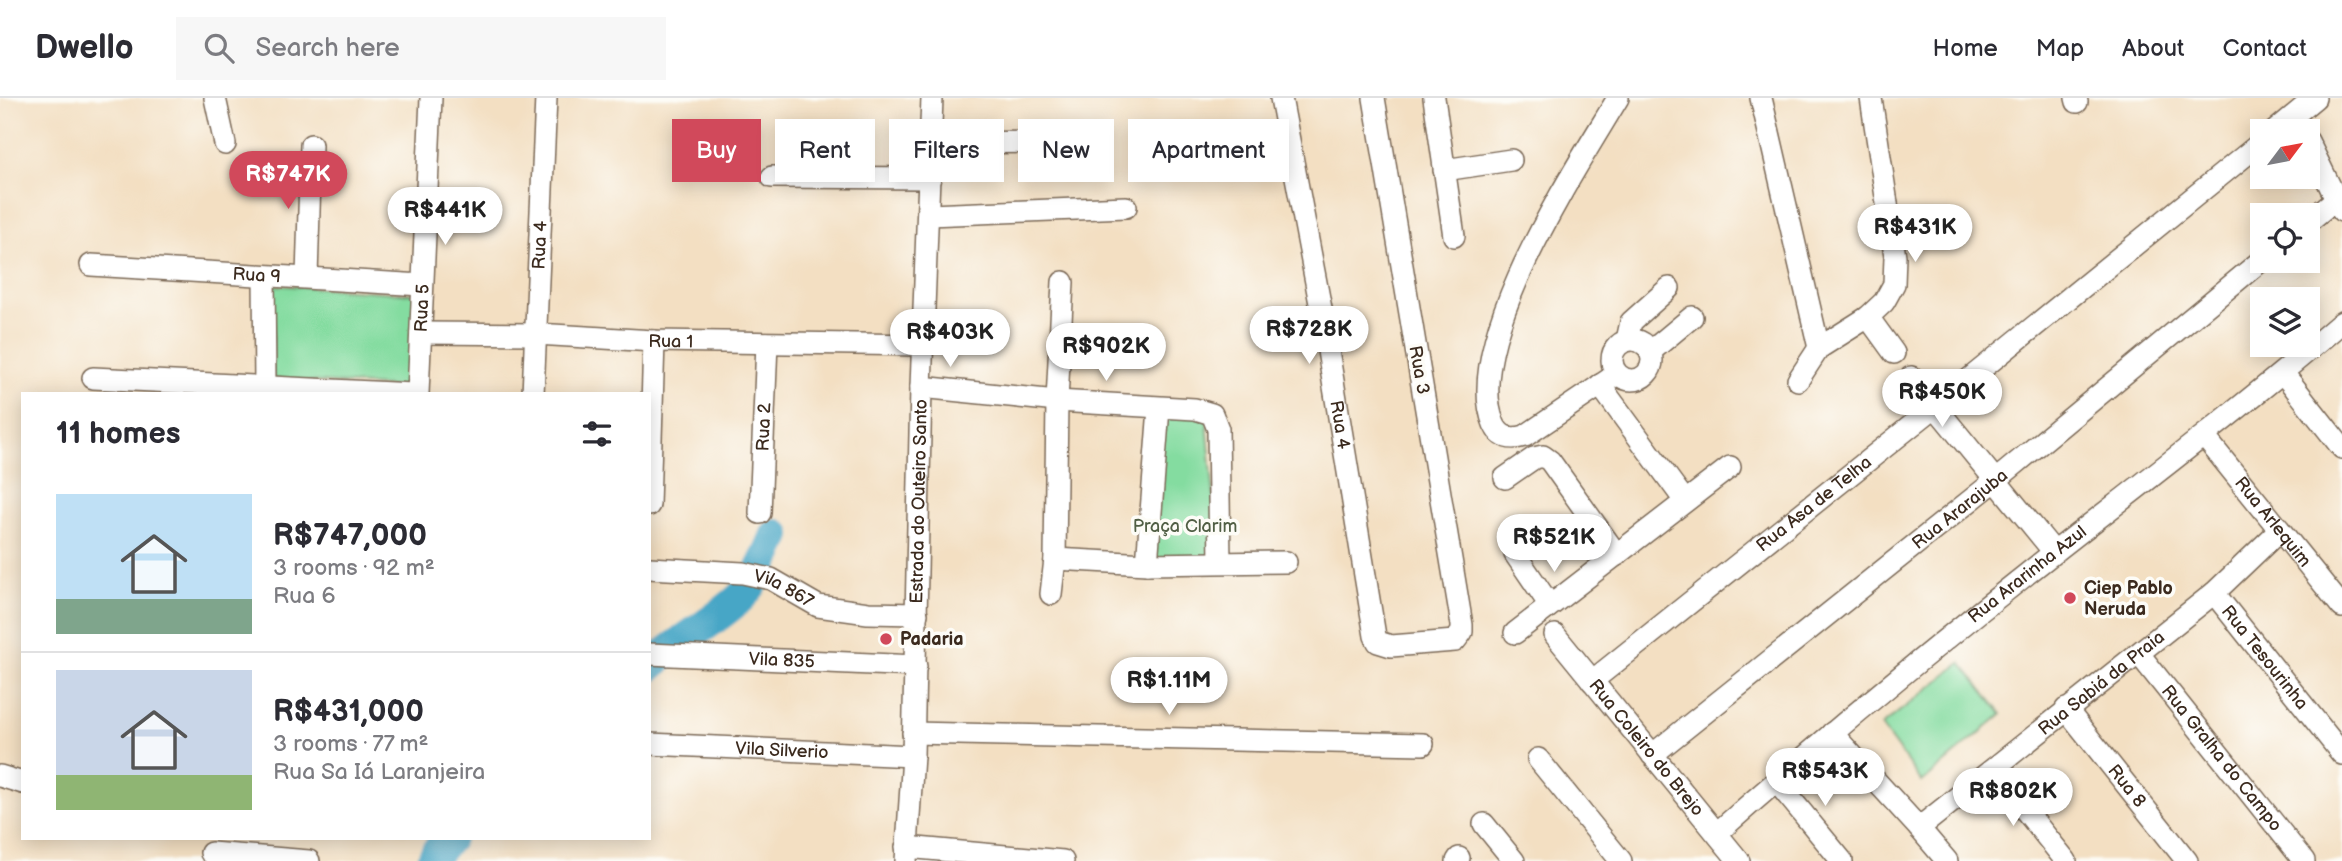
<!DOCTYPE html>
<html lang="en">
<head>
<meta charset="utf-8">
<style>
  :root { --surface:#fff; --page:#f7f7f7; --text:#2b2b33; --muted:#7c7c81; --line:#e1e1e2; --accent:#d1495b }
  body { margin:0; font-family:"Balsamiq Sans",sans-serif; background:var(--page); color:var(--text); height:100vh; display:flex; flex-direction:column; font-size:26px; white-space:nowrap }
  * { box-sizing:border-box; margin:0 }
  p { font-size:23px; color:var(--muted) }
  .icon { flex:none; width:38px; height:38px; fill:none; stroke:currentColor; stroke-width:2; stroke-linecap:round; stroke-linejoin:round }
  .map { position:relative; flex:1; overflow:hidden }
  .details { position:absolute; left:21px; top:294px; width:630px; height:448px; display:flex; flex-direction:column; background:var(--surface); border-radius:0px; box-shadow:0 4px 18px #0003 }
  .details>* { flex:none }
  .hud { position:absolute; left:672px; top:21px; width:665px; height:63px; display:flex; gap:14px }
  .needle { width:46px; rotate:58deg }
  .controls { position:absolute; left:2250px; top:21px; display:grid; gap:14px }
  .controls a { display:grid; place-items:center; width:70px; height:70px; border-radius:0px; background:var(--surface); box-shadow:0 4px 18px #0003; font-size:35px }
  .price { position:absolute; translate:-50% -60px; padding:0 16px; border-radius:24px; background:#fff; color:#222; font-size:23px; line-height:46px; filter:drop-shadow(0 2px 4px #0008) }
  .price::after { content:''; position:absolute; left:50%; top:42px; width:21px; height:16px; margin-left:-10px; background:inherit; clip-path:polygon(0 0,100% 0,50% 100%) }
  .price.selected { background:var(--accent); color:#fff }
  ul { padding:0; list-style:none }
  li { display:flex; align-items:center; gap:21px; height:175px; padding:0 35px }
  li+li { border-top:2px solid var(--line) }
  li span { display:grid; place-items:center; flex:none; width:196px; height:140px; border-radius:0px; color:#555 }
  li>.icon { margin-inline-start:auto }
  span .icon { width:84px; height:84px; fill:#fffc; stroke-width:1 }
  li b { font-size:30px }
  h2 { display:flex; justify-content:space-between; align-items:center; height:84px; padding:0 35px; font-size:30px }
  .pill { padding:0 24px; border-radius:0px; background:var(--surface); box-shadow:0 4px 18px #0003; font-size:24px; line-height:63px }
  .pill.selected { background:var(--accent); color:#fff }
  header { display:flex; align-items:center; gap:42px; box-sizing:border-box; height:98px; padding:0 35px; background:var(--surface); border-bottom:2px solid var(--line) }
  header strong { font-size:33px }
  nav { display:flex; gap:38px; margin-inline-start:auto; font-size:24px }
  .search { width:490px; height:63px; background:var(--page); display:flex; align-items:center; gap:18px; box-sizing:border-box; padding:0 24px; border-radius:0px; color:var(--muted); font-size:26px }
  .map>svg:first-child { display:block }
  .green { fill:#84dca0; stroke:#60835f; stroke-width:2 }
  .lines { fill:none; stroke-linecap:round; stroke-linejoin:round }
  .river { stroke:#46a6c6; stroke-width:32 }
  .minor-casing { stroke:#7b6957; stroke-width:24 }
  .minor { stroke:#fff; stroke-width:21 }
  .poi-dot { fill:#d1495b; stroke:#fdfcf7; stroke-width:2.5 }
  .labels { text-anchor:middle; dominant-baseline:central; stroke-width:7; stroke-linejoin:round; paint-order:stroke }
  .street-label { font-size:18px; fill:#3b2a1e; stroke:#fdfcf7 }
  .park-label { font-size:18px; fill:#515f45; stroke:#fdfcf7 }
  .poi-label { font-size:18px; font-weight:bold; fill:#3b2a1e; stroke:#fdfcf7; text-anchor:start }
</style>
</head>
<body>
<header>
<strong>Dwello</strong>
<div class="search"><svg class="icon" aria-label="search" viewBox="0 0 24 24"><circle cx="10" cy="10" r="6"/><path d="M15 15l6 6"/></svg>Search here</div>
<nav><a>Home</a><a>Map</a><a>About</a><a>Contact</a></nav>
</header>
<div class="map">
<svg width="2342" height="763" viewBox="0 0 2342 763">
  <rect width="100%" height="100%" fill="#fdfcf7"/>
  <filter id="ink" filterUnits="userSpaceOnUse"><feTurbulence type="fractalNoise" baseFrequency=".0143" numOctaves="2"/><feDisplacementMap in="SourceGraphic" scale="14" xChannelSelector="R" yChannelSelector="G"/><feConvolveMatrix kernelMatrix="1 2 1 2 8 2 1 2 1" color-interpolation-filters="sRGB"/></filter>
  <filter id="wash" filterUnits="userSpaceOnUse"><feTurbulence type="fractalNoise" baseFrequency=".00686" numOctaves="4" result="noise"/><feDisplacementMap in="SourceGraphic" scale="28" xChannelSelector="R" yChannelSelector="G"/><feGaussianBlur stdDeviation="1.57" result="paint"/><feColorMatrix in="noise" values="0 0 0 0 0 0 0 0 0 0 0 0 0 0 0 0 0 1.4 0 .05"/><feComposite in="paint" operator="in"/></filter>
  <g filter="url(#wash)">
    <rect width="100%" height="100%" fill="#f3dfc2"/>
    <path class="green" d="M272 187 415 196 413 290 273 281Z
      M1159 310 1206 313 1220 464 1147 466Z
      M1961 565 2002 616 1922 684 1881 628Z"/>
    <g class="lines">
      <path class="river" d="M649 569C678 543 713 525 741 499 758 482 767 458 776 437
        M432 763 437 753 449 740"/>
    </g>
  </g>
  <g filter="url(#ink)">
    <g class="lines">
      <defs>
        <g id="minor">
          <path d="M215 0 225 46"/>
          <path id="s1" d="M1281 0 1322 216 1375 538 1378 544 1391 548 1455 543 1462 534V527L1374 0"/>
          <path d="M1434 0 1454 138"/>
          <path d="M1761 0 1819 250"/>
          <path d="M2076 0 2077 4"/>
          <path d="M2275 33 2315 0"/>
          <path d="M2308 43 2342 113"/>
          <path d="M931 45 1073 44"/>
          <path d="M1444 72 1511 62"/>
          <path d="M772 79 930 80"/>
          <path d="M929 117 1126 109"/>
          <path d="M2308 124 2336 101"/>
          <path id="s2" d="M91 167 422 187"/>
          <path d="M264 178 265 288"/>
          <path d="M307 179 311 47"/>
          <path d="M1868 219 1894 255"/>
          <path id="s3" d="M421 235 536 236 654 243 923 247"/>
          <path d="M1627 242 1631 224 1669 190"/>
          <circle cx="1632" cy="262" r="20"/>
          <path d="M1650 254 1692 219"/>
          <path d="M2283 275 2342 350"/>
          <path d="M1617 276 1525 338C1511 342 1500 340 1494 326 1460 245 1576 71 1618 0"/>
          <path d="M1911 279 2054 454"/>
          <path d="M93 280 413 296"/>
          <path d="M1798 282 1819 250 1868 219 1884 204 1894 186 1895 158 1871 0"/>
          <path d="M1600 287 1685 403"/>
          <path d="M921 289 1057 303 1195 311 1212 316 1218 331 1220 464"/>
          <path id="s4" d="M418 296 431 0"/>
          <path id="s5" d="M533 296 546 0"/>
          <path id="s6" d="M2204 338 2342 509"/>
          <path d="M1505 380 1534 360 1543 358 1550 363 1617 457"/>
          <path d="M649 407 654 243"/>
          <path id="s7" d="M760 415 767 245"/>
          <path d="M1525 445 1516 452 1515 456 1549 506"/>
          <path d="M1055 461 1147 466 1286 464"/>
          <path d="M1147 466 1159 310"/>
          <path id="s8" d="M649 470 743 475 771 481 818 508 868 515 917 516"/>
          <path id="s9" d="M2214 495 2342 656"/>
          <path d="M1051 496 1055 461 1057 303 1063 184"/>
          <path d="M1515 535 1730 369"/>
          <path id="s10" d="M1555 537 1739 763"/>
          <path id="s11" d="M649 556 916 568"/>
          <path id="s12" d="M2139 556 2304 763"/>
          <path id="s13" d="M1592 583 1936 308 2263 43"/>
          <path id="s14" d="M2066 611 2187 763"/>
          <path d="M913 635 1423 646"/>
          <path d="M1832 635 1919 730 1947 763"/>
          <path id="s15" d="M649 646 913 658"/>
          <path id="s16" d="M1652 657 1996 382 2263 161"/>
          <path d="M1538 661 1621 763"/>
          <path d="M1993 672 2066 763"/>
          <path d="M0 678 23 685"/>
          <path d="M1776 683 1842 763"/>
          <path d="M1484 726 1514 763"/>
          <path id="s17" d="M1919 730 2214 495 2279 433"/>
          <path id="s18" d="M1717 735C1827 638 1940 544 2056 453 2152 378 2249 304 2342 224"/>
          <path d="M906 749 1063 763"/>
          <path d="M211 755 309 763"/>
          <path id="s19" d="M906 763 913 658 921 289 932 0"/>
          <path d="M1457 763 1459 760"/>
        </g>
      </defs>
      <use href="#minor" class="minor-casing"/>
      <use href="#minor" class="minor"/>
    </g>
  </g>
  <g class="poi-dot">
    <circle cx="2070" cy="500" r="7"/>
    <circle cx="886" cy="541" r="7"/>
  </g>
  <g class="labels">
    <g class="street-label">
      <text stroke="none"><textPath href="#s5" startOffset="149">Rua 4</textPath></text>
      <text stroke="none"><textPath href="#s2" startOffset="166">Rua 9</textPath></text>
      <text stroke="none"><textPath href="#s4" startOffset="86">Rua 5</textPath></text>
      <text stroke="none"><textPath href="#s3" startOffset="250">Rua 1</textPath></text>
      <text transform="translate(1419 272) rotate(80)">Rua 3</text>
      <text stroke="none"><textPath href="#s1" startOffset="332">Rua 4</textPath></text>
      <text stroke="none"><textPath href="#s7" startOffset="86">Rua 2</textPath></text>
      <text stroke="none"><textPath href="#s19" startOffset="360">Estrada do Outeiro Santo</textPath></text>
      <text stroke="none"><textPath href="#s13" startOffset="284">Rua Asa de Telha</textPath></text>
      <text stroke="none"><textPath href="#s16" startOffset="394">Rua Ararajuba</textPath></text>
      <text stroke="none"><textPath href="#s6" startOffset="110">Rua Arlequim</textPath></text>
      <text stroke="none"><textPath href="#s18" startOffset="404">Rua Ararinha Azul</textPath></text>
      <text stroke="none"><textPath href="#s8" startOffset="138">Vila 867</textPath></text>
      <text stroke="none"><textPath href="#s9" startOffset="82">Rua Tesourinha</textPath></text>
      <text stroke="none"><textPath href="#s11" startOffset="133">Vila 835</textPath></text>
      <text stroke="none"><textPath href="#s17" startOffset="233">Rua Sabiá da Praia</textPath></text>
      <text stroke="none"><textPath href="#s10" startOffset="145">Rua Coleiro do Brejo</textPath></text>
      <text stroke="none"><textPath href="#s15" startOffset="133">Vila Silverio</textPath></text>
      <text stroke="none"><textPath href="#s12" startOffset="133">Rua Gralha do Campo</textPath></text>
      <text stroke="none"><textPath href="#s14" startOffset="98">Rua 8</textPath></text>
    </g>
    <g class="park-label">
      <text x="1185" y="428">Praça Clarim</text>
    </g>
    <g class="poi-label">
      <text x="2084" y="490">Ciep Pablo<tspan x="2084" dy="21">Neruda</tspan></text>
      <text x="900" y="541">Padaria</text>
    </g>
  </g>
</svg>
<div class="controls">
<a><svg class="needle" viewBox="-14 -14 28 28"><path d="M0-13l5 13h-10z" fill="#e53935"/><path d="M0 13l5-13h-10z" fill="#7c7c81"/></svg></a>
<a><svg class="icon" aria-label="locate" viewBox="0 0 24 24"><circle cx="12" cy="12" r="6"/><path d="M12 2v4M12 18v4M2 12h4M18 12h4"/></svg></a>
<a><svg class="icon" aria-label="layers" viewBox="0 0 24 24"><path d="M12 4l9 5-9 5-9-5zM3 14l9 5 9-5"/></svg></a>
</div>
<b class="price selected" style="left:288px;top:113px">R$747K</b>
<b class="price" style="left:445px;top:149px">R$441K</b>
<b class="price" style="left:1915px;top:166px">R$431K</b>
<b class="price" style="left:1309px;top:268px">R$728K</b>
<b class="price" style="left:950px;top:271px">R$403K</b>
<b class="price" style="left:1106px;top:285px">R$902K</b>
<b class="price" style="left:1942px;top:331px">R$450K</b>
<b class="price" style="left:1554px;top:476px">R$521K</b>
<b class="price" style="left:1169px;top:619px">R$1.11M</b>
<b class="price" style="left:1825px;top:710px">R$543K</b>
<b class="price" style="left:2013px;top:730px">R$802K</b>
<div class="hud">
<a class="pill selected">Buy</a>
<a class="pill">Rent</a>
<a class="pill">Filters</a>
<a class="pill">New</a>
<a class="pill">Apartment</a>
</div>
<section class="details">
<h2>11 homes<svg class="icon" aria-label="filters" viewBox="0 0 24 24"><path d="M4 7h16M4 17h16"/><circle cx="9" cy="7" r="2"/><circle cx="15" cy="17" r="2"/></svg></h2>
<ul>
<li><span style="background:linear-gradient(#bfe0f5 75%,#7fa58c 0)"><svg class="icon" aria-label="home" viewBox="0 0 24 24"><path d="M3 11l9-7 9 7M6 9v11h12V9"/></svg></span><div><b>R$747,000</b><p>3 rooms · 92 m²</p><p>Rua 6</p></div></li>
<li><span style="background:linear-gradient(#c9d6e8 75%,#8fb573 0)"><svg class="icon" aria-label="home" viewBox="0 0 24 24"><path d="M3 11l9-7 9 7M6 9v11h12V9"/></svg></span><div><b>R$431,000</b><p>3 rooms · 77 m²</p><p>Rua Sa Iá Laranjeira</p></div></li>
</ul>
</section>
</div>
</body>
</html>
